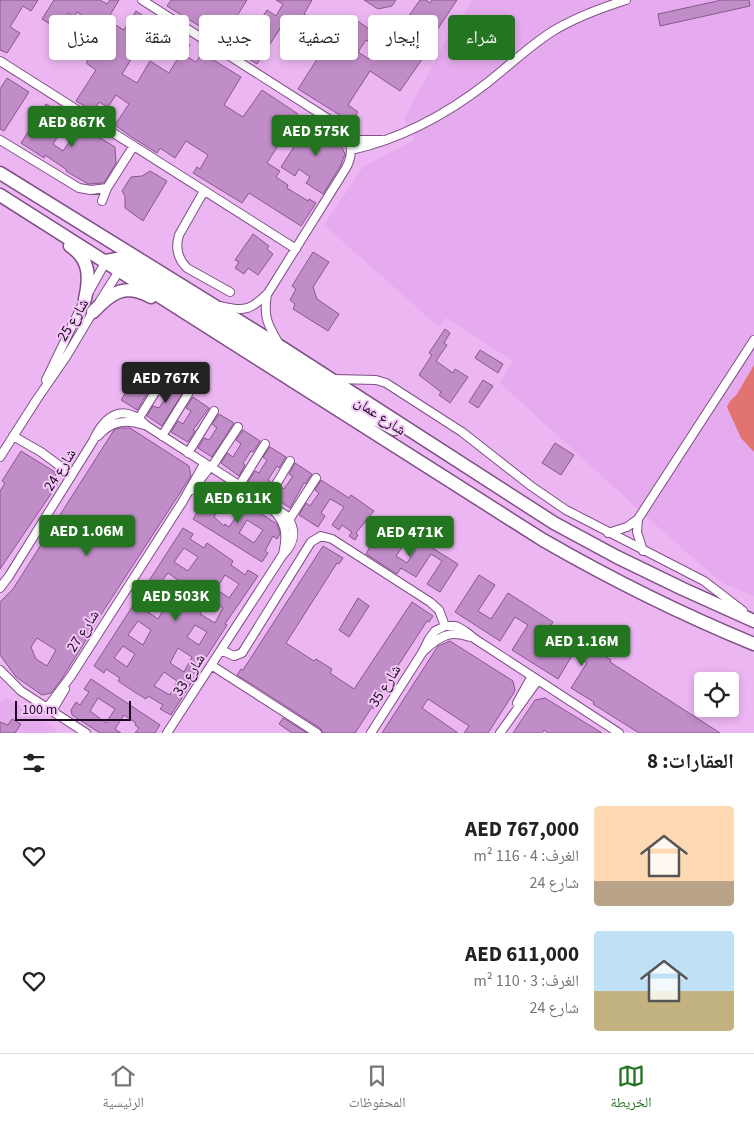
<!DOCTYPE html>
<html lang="ar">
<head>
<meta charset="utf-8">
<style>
  :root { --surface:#fff; --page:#f2f2f2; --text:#222; --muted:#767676; --line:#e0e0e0; --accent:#237520 }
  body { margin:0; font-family:"Source Sans 3","Noto Naskh Arabic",sans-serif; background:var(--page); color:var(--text); direction:rtl; height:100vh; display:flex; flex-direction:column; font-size:19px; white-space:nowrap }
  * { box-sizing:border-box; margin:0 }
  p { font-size:16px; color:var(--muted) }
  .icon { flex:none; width:28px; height:28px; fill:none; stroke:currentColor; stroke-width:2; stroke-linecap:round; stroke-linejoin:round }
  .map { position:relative; height:733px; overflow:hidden; direction:ltr }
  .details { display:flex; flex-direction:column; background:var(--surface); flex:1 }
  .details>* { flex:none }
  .guide { position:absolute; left:15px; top:15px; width:500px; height:45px; direction:rtl; display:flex; gap:10px }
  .fabs { position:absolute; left:694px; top:672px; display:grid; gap:10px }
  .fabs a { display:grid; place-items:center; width:45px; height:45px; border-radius:5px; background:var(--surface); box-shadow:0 2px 8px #0003; font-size:25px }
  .scale { position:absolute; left:15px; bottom:12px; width:116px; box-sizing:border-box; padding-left:5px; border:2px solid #1a071d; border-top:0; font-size:14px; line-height:18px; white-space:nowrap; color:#1a071d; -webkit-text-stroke:4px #f3c8f9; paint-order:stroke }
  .price { position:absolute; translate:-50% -42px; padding:0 11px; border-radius:5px; background:var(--accent); color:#fff; font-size:16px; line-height:32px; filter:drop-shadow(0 1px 2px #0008) }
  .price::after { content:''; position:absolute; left:50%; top:30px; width:15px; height:11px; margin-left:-8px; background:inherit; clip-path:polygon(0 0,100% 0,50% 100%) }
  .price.active { background:#222; color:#fff }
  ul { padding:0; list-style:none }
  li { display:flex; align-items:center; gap:15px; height:125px; padding:0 20px }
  li span { display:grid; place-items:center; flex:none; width:140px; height:100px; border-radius:5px; color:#555 }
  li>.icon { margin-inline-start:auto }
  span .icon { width:60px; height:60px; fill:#fffc; stroke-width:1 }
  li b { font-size:21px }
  h2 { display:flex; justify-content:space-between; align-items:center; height:60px; padding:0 20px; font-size:21px }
  .chip { padding:0 18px; border-radius:5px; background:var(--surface); box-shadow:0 2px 8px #0003; font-size:18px; line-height:45px }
  .chip.active { background:var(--accent); color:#fff }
  .menu { display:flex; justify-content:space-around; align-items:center; height:70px; border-top:1px solid var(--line); background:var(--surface); font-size:14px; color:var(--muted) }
  .menu a { display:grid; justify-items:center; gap:2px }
  .menu .active { color:var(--accent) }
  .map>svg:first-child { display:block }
  .built { fill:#e6abee }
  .forest { fill:#e17370 }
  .building { fill:#c18dc8; stroke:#87578e; fill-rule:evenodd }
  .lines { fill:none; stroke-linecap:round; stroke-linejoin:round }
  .minor-casing { stroke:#7f4f86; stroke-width:10 }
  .primary-casing { stroke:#7f4f86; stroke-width:15 }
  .minor { stroke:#fff; stroke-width:8 }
  .primary { stroke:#fff; stroke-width:12 }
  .labels { text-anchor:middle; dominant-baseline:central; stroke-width:4; stroke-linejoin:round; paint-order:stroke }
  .street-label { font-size:15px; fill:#1a071d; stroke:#f3c8f9 }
</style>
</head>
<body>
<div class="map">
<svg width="754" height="733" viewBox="0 0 754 733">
  <rect width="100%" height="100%" fill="#ecb6f3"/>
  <path class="built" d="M472 0H754V596L722 583 651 521 500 383 513 361 446 318 439 327 324 225 363 167 414 140 404 119 448 37Z
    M7 698 57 729 54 733H0V702Z"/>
  <path class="forest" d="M754 365V452L741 438 727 407 730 401 737 394Z"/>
  <path class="building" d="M0 0H38L31 11 23 6 10 27 20 33 7 53 0 50Z
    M54 0H100L107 4 110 0H119L107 20 124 30 136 11 154 23 122 74 137 83 150 61 169 73 181 53 196 62 202 53 241 77 224 105 243 117 262 90 298 114 267 163 280 171 276 177 288 185 287 188 308 201 309 199 316 203 301 226 249 193 242 203 193 173 197 167 200 169 208 155 186 141 175 158 160 148 157 153 130 136 115 125 129 104 116 95 108 107 99 102 93 111 76 101 96 70 86 63 88 61 69 49 62 60 65 42 70 34 94 50 107 31 77 12 74 17 68 13 58 29 42 19Z
    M171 0H247L222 40 167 6Z
    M276 0H312L304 14 336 34 342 24 348 28 353 18 400 50 410 33 401 27 420 0H426L430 3 432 0H457L425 48 436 55 432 60 425 55 400 91 370 71 348 105 358 112 351 122 298 89 321 53 306 42 308 39 283 24 257 64 239 53 267 10 276 16 283 4ZM366 40 378 48 369 59 358 52Z
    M364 0H396L392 6 378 9Z
    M722 0H749L750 6 660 26 658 14Z
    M175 36 190 45 184 54 170 45Z
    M7 78 29 92 4 131 0 129V89Z
    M46 104 69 118 53 144 63 151 80 126 115 147 116 163 104 183 88 184 66 171 67 170 45 155 44 158 21 143Z
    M310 122 338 139 345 154 341 165 323 194 306 183 310 177 299 169 295 176 281 167Z
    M150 171 167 181 143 221 125 208V196L122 191 131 177 142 176Z
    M253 234 269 246 267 249 273 254 258 275 248 268 244 274 235 268 239 262 235 260Z
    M313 252 329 262 313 287 317 299 339 314 328 331 293 309 295 304 290 300 296 289 292 286Z
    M445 329 450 333 444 343 447 345 436 361 453 373 455 369 468 377 450 403 439 395 441 392 419 375 432 355 429 353Z
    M480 350 503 364 498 373 475 358Z
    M144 365 159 375 137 410 121 400 128 389 133 391 141 379 137 376Z
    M483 380 493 386 478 408 469 402Z
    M169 381 184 391 162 426 147 416 153 406 159 408 167 396 162 392Z
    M193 397 209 408 193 430 195 431 188 442 171 432 178 421 183 424 191 411 186 408Z
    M219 414 234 423 212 457 198 448 204 438 209 440 217 428 212 424Z
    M120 428H130L189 466 191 476 85 639 86 640 61 680 51 693 42 695 16 677 0 655V602L13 589 114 430ZM37 638 56 650 47 666 36 659 31 647Z
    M243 430 260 441 253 452 251 451 243 463 245 465 239 476 221 463 227 453 233 457 241 444 236 440Z
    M555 443 574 455 561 475 542 463Z
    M270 447 286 457 279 468 277 466 268 480 271 482 265 493 248 482 255 471 259 473 267 460 263 457Z
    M21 451 55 472 57 485 0 569V491L5 483 2 481Z
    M295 463 312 474 305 484 304 483 290 508 275 498 281 487 284 489 293 476 289 474Z
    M321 480 349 498 351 495 374 511 356 533 358 535 355 540 349 536 352 532 342 525 339 530 332 525 344 507 334 501 330 499 321 513 325 516 318 527 299 515 306 503 310 506 319 493 315 490Z
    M218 487 239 502 240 500 277 524 280 534 277 539 273 536 265 551 268 553 262 562 193 519 199 509 203 511 211 497 208 495 212 488ZM221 504 234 510 233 511 238 514 229 527 225 524 224 526 214 517ZM247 520 263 530 254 543 239 533Z
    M406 525 414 530 396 556 407 563 421 541 458 564 440 592 427 584 442 561 431 554 416 577 401 568 397 574 366 554 378 532 390 540 396 532 400 535Z
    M183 528 193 534 190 539 204 548 207 543 233 561 231 565 245 575 248 570 258 576 225 624 227 625 196 673 197 674 171 715 160 709 163 705 148 696 146 699 136 693 118 681 120 678 106 669 104 673 94 666ZM184 548 198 557 188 571 174 562ZM168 573 181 582 173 596 158 586ZM225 575 239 584 229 598 216 589ZM154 596 167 604 158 619 145 610ZM209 599 223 608 215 623 200 614ZM138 621 151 630 143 645 128 635ZM195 625 207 632 199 645 187 637ZM123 646 135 654 127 667 114 658ZM178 648 192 657 184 672 170 663ZM164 672 177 681 170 695 154 686Z
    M323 546 343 558 339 564 337 563 286 643 314 661 316 659 332 669 330 673 354 689 412 602 433 616 429 622 427 621 375 701 378 703 374 709 372 707 355 733H323L320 728 237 675 241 669 243 670Z
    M479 575 495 585 478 611 491 619 508 593 553 622 537 648 549 656 566 631 611 660 610 662 720 733H639L593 704 594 702 571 688 587 663 573 654 558 679 512 650 528 625 515 617 500 641 455 612Z
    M358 598 369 606 349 637 339 630Z
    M450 641 513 681 515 691 488 733H464L469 726 428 699 422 708 458 733H382L438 646Z
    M91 679 160 725 155 733H135L139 728 135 725 136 723 124 715 115 729 121 733H100L72 715 71 710 76 702 80 705 89 692 84 689ZM98 698 115 709 106 723 90 711Z
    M545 698 602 733H548L544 730 542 733H513L535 700Z
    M283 718 307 733H292L279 724Z
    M12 719 21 724 15 733H0V722L8 725Z"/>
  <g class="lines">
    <defs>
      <path id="minor" d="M142 0 338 125C351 136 355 152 346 168L268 293C251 310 244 312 221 306
        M0 61 296 249
        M0 140 79 188 91 190 107 188
        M349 140H381
        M351 150C401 139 447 114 487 83 509 66 529 46 553 31 576 17 601 8 626 0
        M204 191 179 235C175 248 178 259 187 268L230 292
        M102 201 107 188 133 147
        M267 294C263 317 268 325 279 344
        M100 301 121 268
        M333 379 376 380 386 383 462 432 531 486 566 510 704 581 743 611
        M46 380 85 299 106 261
        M139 418 164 378
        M13 436 41 452 72 475
        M98 436C111 421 125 419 144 425
        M162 436 188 394
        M188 453 214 411
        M0 457 37 399 66 357 94 310
        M211 468 238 427
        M239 486 265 444
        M192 490 210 467
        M265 503 290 461
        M275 512C287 525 287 537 283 554
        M638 519 637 532 643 551
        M289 520 316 478
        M608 533 627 527 638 519 754 340
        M0 588 9 576 93 441C105 415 123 402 147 426L287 516C297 531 295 543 282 556L167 733
        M221 650 234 656 242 653 311 542 321 536 332 539 430 602 439 610 445 626
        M425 650C439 636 451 630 470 637
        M211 665 317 733
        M0 670 21 691 86 733
        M517 703 532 676
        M47 708 71 676 183 501 204 464
        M52 711 65 689
        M371 733 422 653 429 639 435 631 445 626H456L465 631 475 639 619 733
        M500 733 538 680"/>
      <path id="primary" d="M0 173 281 347 554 523 617 557 683 589 754 621
        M0 195 543 540C609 578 683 615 754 644
        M70 246C90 259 90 277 85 299
        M106 261 117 259 126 262 365 414 394 429
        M93 312C112 292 125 283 151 297"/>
    </defs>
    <use href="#minor" class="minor-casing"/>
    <use href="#primary" class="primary-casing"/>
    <use href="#minor" class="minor"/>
    <use href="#primary" class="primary"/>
  </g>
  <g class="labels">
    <g class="street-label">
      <text transform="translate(73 320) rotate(-59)">شارع 25</text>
      <text transform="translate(380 416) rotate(33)">شارع عمان</text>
      <text transform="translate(60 470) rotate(-58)">شارع 24</text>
      <text transform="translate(83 631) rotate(-57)">شارع 27</text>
      <text transform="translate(189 675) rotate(-57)">شارع 33</text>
      <text transform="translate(385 686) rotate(-58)">شارع 35</text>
    </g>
  </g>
</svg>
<div class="fabs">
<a><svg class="icon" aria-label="locate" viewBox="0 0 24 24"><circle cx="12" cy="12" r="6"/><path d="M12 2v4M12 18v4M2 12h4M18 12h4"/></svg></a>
</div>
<div class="scale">100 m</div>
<b class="price" style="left:72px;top:148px">AED 867K</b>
<b class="price" style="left:316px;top:157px">AED 575K</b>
<b class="price active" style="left:166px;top:404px">AED 767K</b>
<b class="price" style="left:238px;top:524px">AED 611K</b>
<b class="price" style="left:87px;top:557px">AED 1.06M</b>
<b class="price" style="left:410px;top:558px">AED 471K</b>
<b class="price" style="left:176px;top:622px">AED 503K</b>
<b class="price" style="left:582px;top:667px">AED 1.16M</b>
<div class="guide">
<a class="chip active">شراء</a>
<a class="chip">إيجار</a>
<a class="chip">تصفية</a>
<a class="chip">جديد</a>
<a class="chip">شقة</a>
<a class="chip">منزل</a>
</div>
</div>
<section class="details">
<h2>العقارات: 8<svg class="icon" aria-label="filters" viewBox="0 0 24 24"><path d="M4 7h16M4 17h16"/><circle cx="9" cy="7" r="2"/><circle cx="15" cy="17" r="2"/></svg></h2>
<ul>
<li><span style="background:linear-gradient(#ffd9b3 75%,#b9a48a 0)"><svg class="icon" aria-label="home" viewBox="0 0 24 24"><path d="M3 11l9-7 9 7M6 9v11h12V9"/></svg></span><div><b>AED 767,000</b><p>الغرف: 4 · 116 m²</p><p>شارع 24</p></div><svg class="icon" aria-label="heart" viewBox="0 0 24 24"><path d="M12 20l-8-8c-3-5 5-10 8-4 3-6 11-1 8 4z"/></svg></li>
<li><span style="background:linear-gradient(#bfe0f5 60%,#c2b280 0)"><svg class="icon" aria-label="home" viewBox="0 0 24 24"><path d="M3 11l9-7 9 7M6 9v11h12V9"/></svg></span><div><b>AED 611,000</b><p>الغرف: 3 · 110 m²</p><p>شارع 24</p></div><svg class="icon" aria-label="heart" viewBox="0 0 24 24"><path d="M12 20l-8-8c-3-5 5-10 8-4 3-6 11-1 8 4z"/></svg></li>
</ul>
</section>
<nav class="menu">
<a class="active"><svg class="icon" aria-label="map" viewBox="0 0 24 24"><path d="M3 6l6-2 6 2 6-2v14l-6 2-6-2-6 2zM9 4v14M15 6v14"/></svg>الخريطة</a>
<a><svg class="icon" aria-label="saved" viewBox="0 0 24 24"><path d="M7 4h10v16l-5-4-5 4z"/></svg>المحفوظات</a>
<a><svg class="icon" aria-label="home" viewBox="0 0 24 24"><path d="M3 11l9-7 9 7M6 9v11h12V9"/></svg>الرئيسية</a>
</nav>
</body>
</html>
